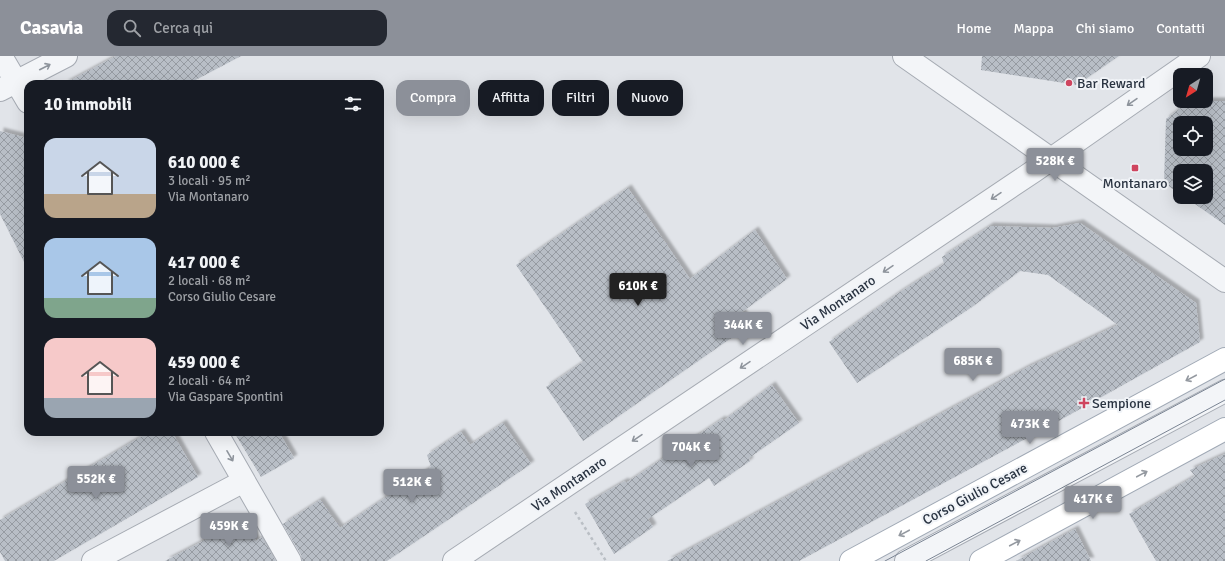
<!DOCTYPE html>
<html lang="it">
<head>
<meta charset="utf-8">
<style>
  :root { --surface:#171b24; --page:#242831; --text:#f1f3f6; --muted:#9ea1a6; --accent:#8c9099 }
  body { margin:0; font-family:Signika,sans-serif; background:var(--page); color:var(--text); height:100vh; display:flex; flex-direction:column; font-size:15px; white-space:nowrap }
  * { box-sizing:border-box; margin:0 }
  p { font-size:13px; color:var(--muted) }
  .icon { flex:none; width:22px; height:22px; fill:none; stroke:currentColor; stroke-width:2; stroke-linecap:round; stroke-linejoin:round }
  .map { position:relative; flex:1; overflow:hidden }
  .side { position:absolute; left:24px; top:24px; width:360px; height:356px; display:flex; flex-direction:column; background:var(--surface); border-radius:12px; box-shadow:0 4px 16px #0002 }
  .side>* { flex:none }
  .top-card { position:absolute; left:396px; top:24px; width:380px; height:36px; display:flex; gap:8px }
  .needle { width:26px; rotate:217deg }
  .controls { position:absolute; left:1173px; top:12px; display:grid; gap:8px }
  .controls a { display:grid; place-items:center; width:40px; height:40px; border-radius:8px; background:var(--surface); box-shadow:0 4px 16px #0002; font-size:20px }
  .price { position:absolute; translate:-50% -34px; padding:0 9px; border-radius:4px; background:var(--accent); color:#fff; font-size:13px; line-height:26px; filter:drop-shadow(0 1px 2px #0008) }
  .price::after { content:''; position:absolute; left:50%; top:24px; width:12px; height:9px; margin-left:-6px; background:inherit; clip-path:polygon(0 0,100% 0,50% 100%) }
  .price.on { background:#222; color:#fff }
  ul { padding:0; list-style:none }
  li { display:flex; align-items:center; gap:12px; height:100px; padding:0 20px }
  li span { display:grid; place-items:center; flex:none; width:112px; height:80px; border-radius:12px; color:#555 }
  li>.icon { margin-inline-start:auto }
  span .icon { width:48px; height:48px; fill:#fffc; stroke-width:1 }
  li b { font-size:17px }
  h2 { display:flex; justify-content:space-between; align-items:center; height:48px; padding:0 20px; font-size:17px }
  .chip { padding:0 14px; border-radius:12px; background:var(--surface); box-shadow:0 4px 16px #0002; font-size:14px; line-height:36px }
  .chip.on { background:var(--accent); color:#fff }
  header { display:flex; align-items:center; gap:24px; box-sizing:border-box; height:56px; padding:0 20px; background:var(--accent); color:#fff }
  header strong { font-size:19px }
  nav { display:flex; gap:22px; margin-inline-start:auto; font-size:14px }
  .search { width:280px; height:36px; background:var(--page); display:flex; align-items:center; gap:10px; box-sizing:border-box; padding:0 14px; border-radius:12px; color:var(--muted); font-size:15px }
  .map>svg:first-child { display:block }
  .building { fill:url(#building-cross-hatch); fill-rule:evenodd; filter:url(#shadow) }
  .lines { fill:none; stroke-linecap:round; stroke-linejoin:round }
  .minor-casing { stroke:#a6abb3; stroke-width:24 }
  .major-casing { stroke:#a0a9b5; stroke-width:24 }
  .path { stroke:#babfc5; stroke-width:2.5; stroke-dasharray:3 3; stroke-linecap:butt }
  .minor { stroke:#f3f5f8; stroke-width:22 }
  .major { stroke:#fff; stroke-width:22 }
  .tram { stroke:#7a8493; stroke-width:1 }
  .oneway { stroke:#8e949c }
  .oneway2 { stroke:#9499a0 }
  .poi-dot { fill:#cf455f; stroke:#f0f3f7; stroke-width:1.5 }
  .labels { text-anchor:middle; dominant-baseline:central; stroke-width:4; stroke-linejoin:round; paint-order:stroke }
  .poi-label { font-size:14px; fill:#293341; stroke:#f0f3f7; text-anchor:start }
  .street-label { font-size:14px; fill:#293341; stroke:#f0f3f7 }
</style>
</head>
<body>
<header>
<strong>Casavia</strong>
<div class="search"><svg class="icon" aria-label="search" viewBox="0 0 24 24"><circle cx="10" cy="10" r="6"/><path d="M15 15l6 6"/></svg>Cerca qui</div>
<nav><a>Home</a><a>Mappa</a><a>Chi siamo</a><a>Contatti</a></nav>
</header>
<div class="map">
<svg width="1225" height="505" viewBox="0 0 1225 505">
  <defs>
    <pattern id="building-cross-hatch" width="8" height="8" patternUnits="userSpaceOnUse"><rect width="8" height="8" fill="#b8bec6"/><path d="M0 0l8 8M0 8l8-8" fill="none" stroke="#969ba2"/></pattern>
    <filter id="shadow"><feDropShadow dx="3.5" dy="-3.5" stdDeviation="1" flood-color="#0004"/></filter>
  </defs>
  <rect width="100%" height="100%" fill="#e1e4e9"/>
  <path class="building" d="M116 0H241L188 28H64Z
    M982 0H1119L1077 29 981 14Z
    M1190 45H1225V169L1185 141H1206V115H1180V138L1164 127 1166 63ZM1180 67H1206V93H1180Z
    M0 75 23 81 28 90V214L0 158Z
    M628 132 690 223 755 174 787 223 742 256 750 269 583 385 546 331 583 306 516 209Z
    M1080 167 1196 247 1200 286 1055 367 799 505H667L1026 312 1118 269 1048 219 1020 215 972 251 857 327 829 286 900 236 944 208 942 201 990 170 1052 172Z
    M772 329 799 367 749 402 750 405 714 430 709 422 648 463 653 471 614 498 585 448 625 425 626 427 722 363 723 365Z
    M503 367 531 408 387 505H302L301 499 283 468 320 444 340 472 431 411 427 399 461 376 470 389Z
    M149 376H172L198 421 54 505H5L0 496V464Z
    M234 376H279L294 402 261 421Z
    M1225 398V505H1156L1129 458 1195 420 1190 414Z
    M245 463 256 485 262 481 276 505H165Z
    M1075 473 1091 505H1016Z"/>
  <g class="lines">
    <defs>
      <path id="minor" d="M1 0 28 46
        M904 0 1225 225
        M0 34 66 0
        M216 376 290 505
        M93 505 244 425
        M454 505 1034 115 1199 0
        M906 505 1225 335"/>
      <path id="major" d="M851 505 1225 303
        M981 505 1225 373"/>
    </defs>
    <use href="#minor" class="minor-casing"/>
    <use href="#major" class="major-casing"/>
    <path class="path" d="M575 456 606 505"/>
    <use href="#minor" class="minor"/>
    <use href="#major" class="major"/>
    <path class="tram" d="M885 505 1225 323
      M926 505 1225 344"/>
  </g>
  <defs><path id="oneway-shaft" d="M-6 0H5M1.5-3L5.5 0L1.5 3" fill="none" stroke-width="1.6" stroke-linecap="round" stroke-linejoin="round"/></defs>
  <g class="oneway">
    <use href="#oneway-shaft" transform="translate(45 11) rotate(-27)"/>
    <use href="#oneway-shaft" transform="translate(1132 46) rotate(145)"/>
    <use href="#oneway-shaft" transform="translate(996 140) rotate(146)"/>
    <use href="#oneway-shaft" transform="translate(888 213) rotate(146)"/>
    <use href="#oneway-shaft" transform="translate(745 309) rotate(146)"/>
    <use href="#oneway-shaft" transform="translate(637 382) rotate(146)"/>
    <use href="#oneway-shaft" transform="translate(230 400) rotate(60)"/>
  </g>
  <g class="oneway2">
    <use href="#oneway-shaft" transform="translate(1191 322) rotate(152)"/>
    <use href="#oneway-shaft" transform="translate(1142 418) rotate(-28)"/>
    <use href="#oneway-shaft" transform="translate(904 477) rotate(152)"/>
    <use href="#oneway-shaft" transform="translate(1015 487) rotate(-28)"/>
  </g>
  <g class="poi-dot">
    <circle cx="1069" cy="27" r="4"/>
    <rect x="1131" y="108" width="8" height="8" rx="2"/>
    <path d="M1082 341h4v4h4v4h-4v4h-4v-4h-4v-4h4z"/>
  </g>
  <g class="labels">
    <g class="poi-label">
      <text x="1077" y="27">Bar Reward</text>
      <text x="1135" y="127" text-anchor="middle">Montanaro</text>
      <text x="1092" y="347">Sempione</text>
    </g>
    <g class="street-label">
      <text transform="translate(838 247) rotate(-34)">Via Montanaro</text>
      <text transform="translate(569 428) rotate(-34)">Via Montanaro</text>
      <text transform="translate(975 438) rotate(-28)">Corso Giulio Cesare</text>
    </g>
  </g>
</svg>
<div class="controls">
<a><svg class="needle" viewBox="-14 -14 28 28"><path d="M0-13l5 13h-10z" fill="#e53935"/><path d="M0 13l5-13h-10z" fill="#9ea1a6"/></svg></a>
<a><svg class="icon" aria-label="locate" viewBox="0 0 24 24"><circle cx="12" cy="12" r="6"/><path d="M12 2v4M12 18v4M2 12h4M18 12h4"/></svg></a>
<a><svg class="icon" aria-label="layers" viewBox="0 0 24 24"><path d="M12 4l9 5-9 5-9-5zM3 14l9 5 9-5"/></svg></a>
</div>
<b class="price" style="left:1055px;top:126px">528K €</b>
<b class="price on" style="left:638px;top:251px">610K €</b>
<b class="price" style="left:743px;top:290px">344K €</b>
<b class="price" style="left:973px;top:326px">685K €</b>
<b class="price" style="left:1030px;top:389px">473K €</b>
<b class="price" style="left:691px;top:412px">704K €</b>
<b class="price" style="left:96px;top:444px">552K €</b>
<b class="price" style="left:412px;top:447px">512K €</b>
<b class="price" style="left:1093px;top:464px">417K €</b>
<b class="price" style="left:229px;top:491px">459K €</b>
<div class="top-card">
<a class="chip on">Compra</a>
<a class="chip">Affitta</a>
<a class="chip">Filtri</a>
<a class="chip">Nuovo</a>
</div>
<section class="side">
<h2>10 immobili<svg class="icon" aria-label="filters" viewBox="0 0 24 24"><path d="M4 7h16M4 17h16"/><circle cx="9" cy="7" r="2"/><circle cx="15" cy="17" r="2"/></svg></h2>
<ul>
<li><span style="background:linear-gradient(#c9d6e8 70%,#b9a48a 0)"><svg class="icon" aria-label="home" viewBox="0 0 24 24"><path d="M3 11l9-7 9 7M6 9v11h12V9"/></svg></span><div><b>610 000 €</b><p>3 locali · 95 m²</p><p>Via Montanaro</p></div></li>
<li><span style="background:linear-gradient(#a9c7e8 75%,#7fa58c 0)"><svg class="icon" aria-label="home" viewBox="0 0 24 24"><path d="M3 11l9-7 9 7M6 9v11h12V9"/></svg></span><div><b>417 000 €</b><p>2 locali · 68 m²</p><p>Corso Giulio Cesare</p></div></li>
<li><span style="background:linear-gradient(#f6c9c9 75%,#9aa5b1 0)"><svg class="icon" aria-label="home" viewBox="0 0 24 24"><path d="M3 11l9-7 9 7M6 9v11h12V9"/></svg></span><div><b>459 000 €</b><p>2 locali · 64 m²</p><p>Via Gaspare Spontini</p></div></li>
</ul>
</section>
</div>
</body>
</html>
